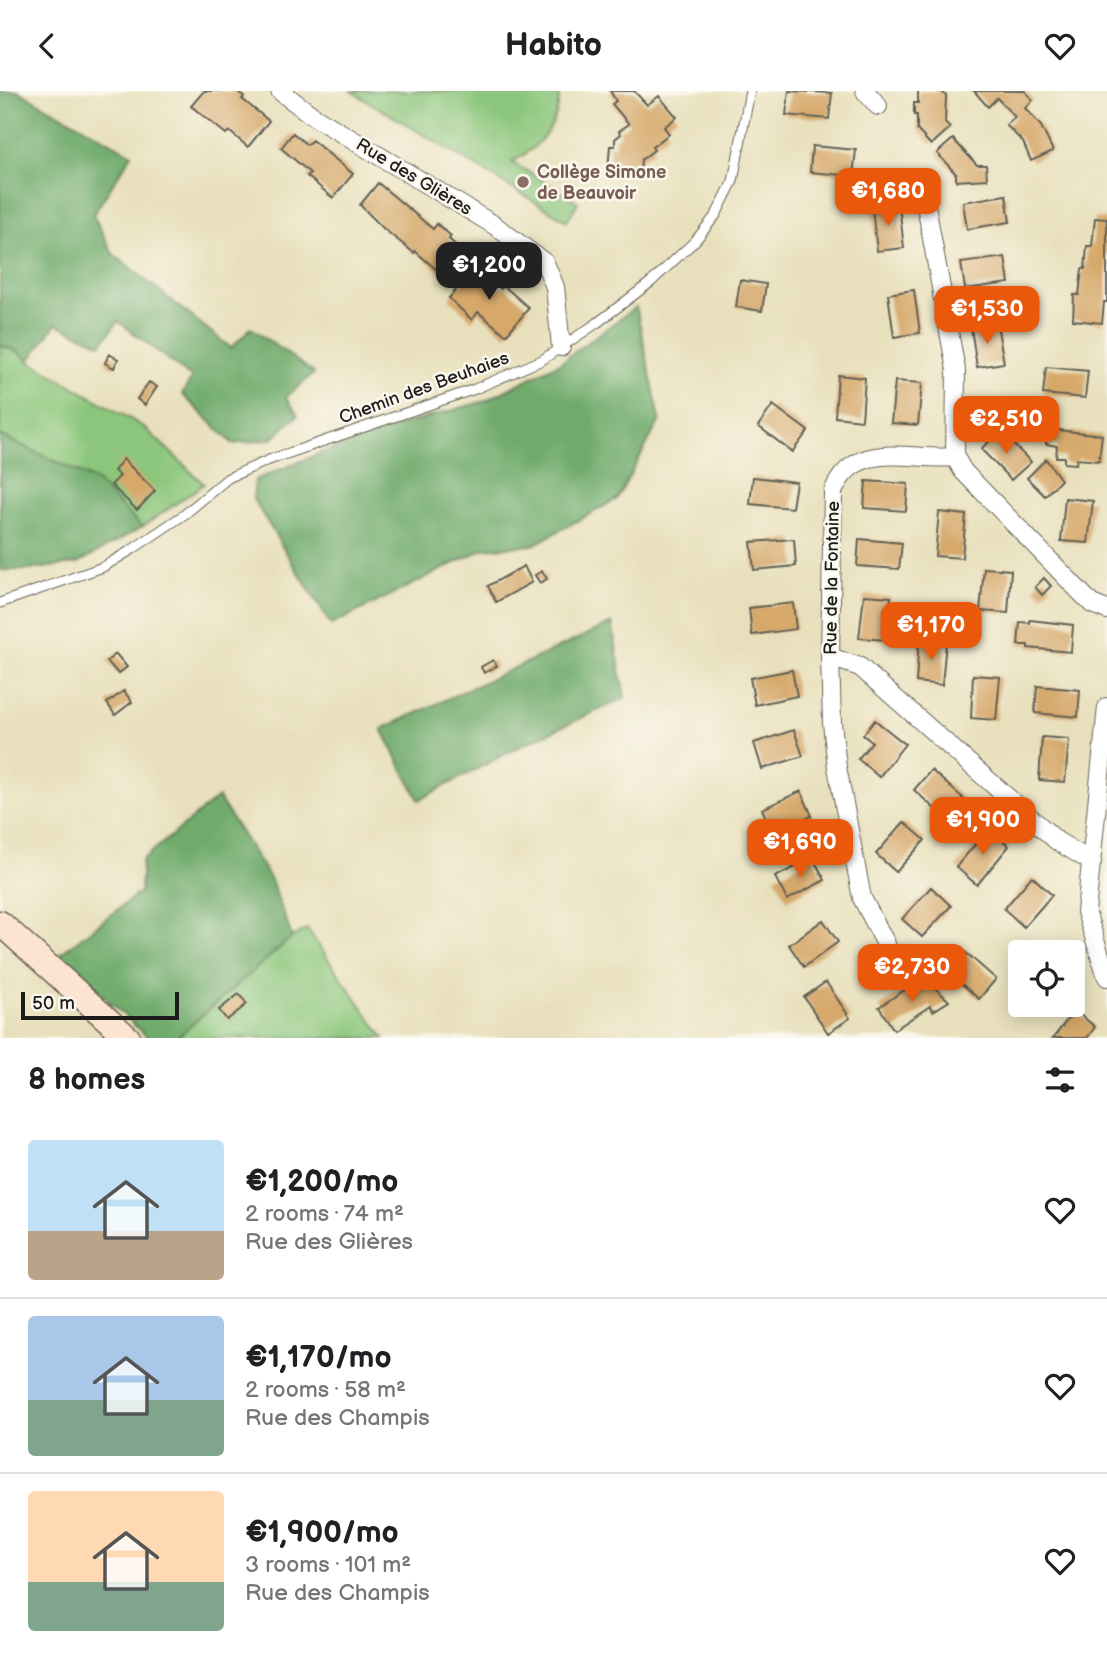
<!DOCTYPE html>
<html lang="en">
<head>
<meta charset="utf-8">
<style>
  :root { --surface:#fff; --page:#f6f6f6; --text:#202124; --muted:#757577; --line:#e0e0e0; --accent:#ea580c }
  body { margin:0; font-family:"Balsamiq Sans",sans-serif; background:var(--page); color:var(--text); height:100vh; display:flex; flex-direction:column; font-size:26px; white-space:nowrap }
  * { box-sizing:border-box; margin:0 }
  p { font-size:23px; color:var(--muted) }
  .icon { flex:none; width:38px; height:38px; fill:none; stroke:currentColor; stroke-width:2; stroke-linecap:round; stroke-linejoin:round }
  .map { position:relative; height:947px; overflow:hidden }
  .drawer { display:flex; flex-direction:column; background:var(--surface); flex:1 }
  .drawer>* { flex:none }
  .fabs { position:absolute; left:1008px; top:849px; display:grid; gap:14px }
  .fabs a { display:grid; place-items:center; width:77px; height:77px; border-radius:7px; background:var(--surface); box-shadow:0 4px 18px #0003; font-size:35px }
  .scale { position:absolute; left:21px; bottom:18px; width:158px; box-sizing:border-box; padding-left:7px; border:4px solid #1c1c1c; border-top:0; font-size:19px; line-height:24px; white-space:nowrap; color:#1c1c1c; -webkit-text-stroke:5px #fbf7ec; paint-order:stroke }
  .price { position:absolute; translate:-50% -60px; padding:0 16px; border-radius:14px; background:var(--accent); color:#fff; font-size:23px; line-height:46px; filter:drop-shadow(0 2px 4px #0008) }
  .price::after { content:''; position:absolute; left:50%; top:42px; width:21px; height:16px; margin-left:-10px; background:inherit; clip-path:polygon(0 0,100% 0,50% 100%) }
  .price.active { background:#222; color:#fff }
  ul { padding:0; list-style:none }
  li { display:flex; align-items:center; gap:21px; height:175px; padding:0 28px }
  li+li { border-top:2px solid var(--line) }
  li span { display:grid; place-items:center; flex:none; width:196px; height:140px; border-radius:7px; color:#555 }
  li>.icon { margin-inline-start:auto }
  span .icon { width:84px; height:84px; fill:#fffc; stroke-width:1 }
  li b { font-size:30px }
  h2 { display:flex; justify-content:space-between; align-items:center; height:84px; padding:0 28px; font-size:30px }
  header { display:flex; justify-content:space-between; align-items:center; height:91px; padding:0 28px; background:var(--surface); font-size:32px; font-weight:700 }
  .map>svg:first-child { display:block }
  .green { fill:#8bc67c; stroke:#54714c; stroke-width:2 }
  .forest { fill:#70ab6c; stroke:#466444; stroke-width:2 }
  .building { fill:#d6a86a }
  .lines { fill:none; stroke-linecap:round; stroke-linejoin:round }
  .lane-casing { stroke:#636154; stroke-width:11 }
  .street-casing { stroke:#636154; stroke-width:20 }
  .secondary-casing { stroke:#636154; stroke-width:27 }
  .lane { stroke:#fff; stroke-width:9 }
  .street { stroke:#fff; stroke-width:18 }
  .secondary { stroke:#fde4d0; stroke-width:24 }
  .education-dot { fill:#8d6e63; stroke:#fbf7ec; stroke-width:2.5 }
  .labels { text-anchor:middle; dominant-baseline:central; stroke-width:5; stroke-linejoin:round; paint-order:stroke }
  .education-label { font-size:18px; font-weight:bold; fill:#785e54; stroke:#fbf7ec; text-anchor:start }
  .street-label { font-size:18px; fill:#1c1c1c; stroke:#fbf7ec }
</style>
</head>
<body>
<header><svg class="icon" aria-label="back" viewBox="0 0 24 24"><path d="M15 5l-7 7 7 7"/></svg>Habito<svg class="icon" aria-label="heart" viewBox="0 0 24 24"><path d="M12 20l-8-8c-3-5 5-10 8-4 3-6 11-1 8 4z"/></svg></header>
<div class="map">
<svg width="1107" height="947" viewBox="0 0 1107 947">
  <rect width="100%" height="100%" fill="#fbf7ec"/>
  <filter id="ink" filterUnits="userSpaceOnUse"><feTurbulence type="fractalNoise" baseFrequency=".0143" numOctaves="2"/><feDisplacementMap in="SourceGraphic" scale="14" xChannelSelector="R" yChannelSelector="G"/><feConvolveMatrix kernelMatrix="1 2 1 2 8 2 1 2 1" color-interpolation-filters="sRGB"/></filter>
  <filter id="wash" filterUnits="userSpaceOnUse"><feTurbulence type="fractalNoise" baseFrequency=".00686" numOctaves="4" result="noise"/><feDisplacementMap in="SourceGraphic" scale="28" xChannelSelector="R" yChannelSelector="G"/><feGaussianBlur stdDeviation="1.57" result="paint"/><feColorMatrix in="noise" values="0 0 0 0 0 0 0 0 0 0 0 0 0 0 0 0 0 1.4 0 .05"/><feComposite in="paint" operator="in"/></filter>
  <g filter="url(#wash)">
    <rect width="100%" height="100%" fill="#e8e0bc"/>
    <path class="green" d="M351 0H559C561 32 539 57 512 71L578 111 567 130Z
      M0 254 19 261 29 270 144 336 204 393 142 436 95 389 0 344Z
      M307 838 384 947H176L292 846Z"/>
    <path class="forest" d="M0 0H18L132 63 93 124 113 163 231 257 251 237 314 282 286 306 298 324 272 348 233 353 182 303 192 287 118 230 101 253 56 233 29 270 19 261 0 254Z
      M636 216 660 329 617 408 533 454 483 458 331 534 253 408 255 389 323 361 397 335 485 310 558 273Z
      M0 344 95 389 142 436 78 472 28 479H0Z
      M612 532 625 607 518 656 419 709 382 638Z
      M218 706 271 789 292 846 176 947H148L60 863 140 801 142 769Z"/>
    <g id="blocks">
      <path class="building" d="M204 0H237L244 6 242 8 269 30 248 56 229 40 226 43 191 15Z
        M610 0H634L647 14 659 5 677 26 664 36 669 43 652 56 654 59 641 69 640 82 608 79 610 55H615V48L621 43 619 40 629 33 612 13 616 10Z
        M789 0 832 2 829 28 786 24Z
        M918 0H941L946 5 945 32 950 37 931 54 917 39V24H914V12H918Z
        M974 0H1025L1033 9 1025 17 1041 35 1053 60 1031 70 1023 51 1006 34 1015 26 997 7 988 16Z
        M293 42 307 54 312 49 353 83 333 107 307 85 310 82 281 57Z
        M953 48 977 74H986L987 88 956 90V83L937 62Z
        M812 55 856 59 853 85 810 81Z
        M378 92 433 138 437 133 451 145 449 148 470 168 451 191 415 160 414 162 384 138 360 114Z
        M1006 104 1010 131 967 138 963 111Z
        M899 114 904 157 877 160 872 117Z
        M1095 127 1107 128V211H1104L1102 232 1073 229 1074 204H1079L1082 178H1085L1087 155H1092Z
        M1005 166 1009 192 965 198 961 172Z
        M475 177 501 198 504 195 529 217 506 244 478 221 472 229 449 207Z
        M740 189 766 193 762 220 736 216Z
        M914 199 920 242 894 246 888 203Z
        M997 233 1004 272 977 276 971 237Z
        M109 263 118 268 114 277 105 272Z
        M1046 276 1088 280 1085 307 1043 303Z
        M838 284 865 287 862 329 835 326Z
        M895 290 922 292 918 334 891 332Z
        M149 291 157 296 145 314 137 308Z
        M773 314 808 340 792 361 758 335Z
        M1048 338 1102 344 1099 370 1077 368 1076 373 1064 372V366H1056L1057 355 1046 353Z
        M1000 340 1031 371 1011 389 981 358Z
        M123 368 155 400 137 419 111 394 120 385 114 380Z
        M1046 368 1061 389 1045 405 1027 387Z
        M753 386 796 391 792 417 750 413Z
        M866 390 908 393 906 420 864 417Z
        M1065 407 1093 410 1088 452 1061 450Z
        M939 421 966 424 962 467 935 465Z
        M794 448 796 475 754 479 751 451Z
        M859 448 902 452 899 478 857 475Z
        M524 475 532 491 496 511 488 495Z
        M984 477 1011 479 1008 522 980 520Z
        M542 480 547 488 540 492 535 484Z
        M1044 487 1051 495 1042 504 1035 496Z
        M864 504 891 506 887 549 859 547Z
        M793 512 796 538 752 544 749 517Z
        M1030 529 1073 534 1071 561 1028 557V554H1018L1020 531 1030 532Z
        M919 549 946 551 942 594 916 591Z
        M116 563 127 576 118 583 107 570Z
        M493 569 497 575 484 582 481 576Z
        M792 579 797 605 755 614 750 587Z
        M973 584 1000 586 996 629 971 627Z
        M1037 595 1080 599 1078 626 1035 622Z
        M124 600 132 611 115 624 107 612Z
        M875 629 905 653 879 686 858 668 872 651 863 644Z
        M794 639 803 665 762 678 754 652Z
        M1042 646 1069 648 1065 691 1039 689Z
        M931 679 963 707 946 728 914 699Z
        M801 700 812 725 773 743 762 718Z
        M904 731 925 749 896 781 876 763Z
        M989 737 1009 755 977 794 956 776Z
        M813 767 825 789 787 809 775 786Z
        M1032 785 1052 804 1024 836 1004 818Z
        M931 796 951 815 922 846 902 828Z
        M823 829 838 851 804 876 789 854Z
        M964 860 996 888 979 908 947 880Z
        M826 891 850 927 828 942 804 906Z
        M915 892 919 899 930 892 949 910 933 920 930 915 894 939 879 916Z
        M239 903 247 913 227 929 219 919Z
        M1075 919 1095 936 1087 947H1053Z"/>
    </g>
  </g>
  <g filter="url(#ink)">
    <use href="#blocks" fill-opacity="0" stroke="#636154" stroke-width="2"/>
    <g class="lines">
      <defs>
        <path id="lane" d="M0 512 103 476 133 458 185 423 228 387 269 369 475 298 542 269 597 232 651 191 695 150 716 124 733 90 750 0"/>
        <path id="street" d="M280 0 313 25 494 134 545 172 555 196 561 256
          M865 0 878 15
          M925 109 956 279 955 366
          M830 566 860 576 1057 750 1092 771
          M1107 616 1086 821 1107 886
          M876 877 882 869 886 853 862 807 837 676 832 632 830 566 833 401C855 347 909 370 955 366L963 380 1092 513 1107 519"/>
        <path id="secondary" d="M0 832 128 947"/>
      </defs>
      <use href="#lane" class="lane-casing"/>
      <use href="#street" class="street-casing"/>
      <use href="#secondary" class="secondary-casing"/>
      <use href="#lane" class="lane"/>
      <use href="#street" class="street"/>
      <use href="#secondary" class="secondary"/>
    </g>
  </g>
  <circle class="education-dot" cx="523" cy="91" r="7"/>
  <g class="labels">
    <g class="education-label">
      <text x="537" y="81">Collège Simone<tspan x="537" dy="21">de Beauvoir</tspan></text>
    </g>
    <g class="street-label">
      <text transform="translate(414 86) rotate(31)">Rue des Glières</text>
      <text transform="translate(424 297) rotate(-20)">Chemin des Beuhaies</text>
      <text transform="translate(832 487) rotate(-89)">Rue de la Fontaine</text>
    </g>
  </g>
</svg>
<div class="fabs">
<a><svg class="icon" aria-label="locate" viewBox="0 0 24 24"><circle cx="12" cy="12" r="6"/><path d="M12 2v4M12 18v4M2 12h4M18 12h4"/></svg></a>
</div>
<div class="scale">50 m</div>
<b class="price" style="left:888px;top:137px">€1,680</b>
<b class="price active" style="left:489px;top:211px">€1,200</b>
<b class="price" style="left:987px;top:255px">€1,530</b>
<b class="price" style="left:1006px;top:365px">€2,510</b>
<b class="price" style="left:931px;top:571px">€1,170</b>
<b class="price" style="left:983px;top:766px">€1,900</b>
<b class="price" style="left:800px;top:788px">€1,690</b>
<b class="price" style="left:912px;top:913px">€2,730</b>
</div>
<section class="drawer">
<h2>8 homes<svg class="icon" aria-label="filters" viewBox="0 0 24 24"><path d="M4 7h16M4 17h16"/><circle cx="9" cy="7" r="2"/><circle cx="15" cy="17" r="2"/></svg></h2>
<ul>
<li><span style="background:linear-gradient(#bfe0f5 65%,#b9a48a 0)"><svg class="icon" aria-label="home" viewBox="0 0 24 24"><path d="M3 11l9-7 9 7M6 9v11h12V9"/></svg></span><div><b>€1,200/mo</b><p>2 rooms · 74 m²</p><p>Rue des Glières</p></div><svg class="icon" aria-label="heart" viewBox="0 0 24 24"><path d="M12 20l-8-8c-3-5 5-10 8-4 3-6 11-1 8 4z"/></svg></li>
<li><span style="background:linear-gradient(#a9c7e8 60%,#7fa58c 0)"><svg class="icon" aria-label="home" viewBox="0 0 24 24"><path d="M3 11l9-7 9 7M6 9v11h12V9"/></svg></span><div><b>€1,170/mo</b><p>2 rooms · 58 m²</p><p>Rue des Champis</p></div><svg class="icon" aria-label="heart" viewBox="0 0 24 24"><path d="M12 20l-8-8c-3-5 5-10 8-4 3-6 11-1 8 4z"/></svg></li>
<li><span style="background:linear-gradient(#ffd9b3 65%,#7fa58c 0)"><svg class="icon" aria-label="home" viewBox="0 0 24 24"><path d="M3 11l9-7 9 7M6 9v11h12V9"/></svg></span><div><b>€1,900/mo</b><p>3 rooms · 101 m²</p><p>Rue des Champis</p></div><svg class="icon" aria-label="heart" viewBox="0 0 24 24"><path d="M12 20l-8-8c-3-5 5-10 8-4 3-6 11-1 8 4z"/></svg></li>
</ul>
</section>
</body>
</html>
